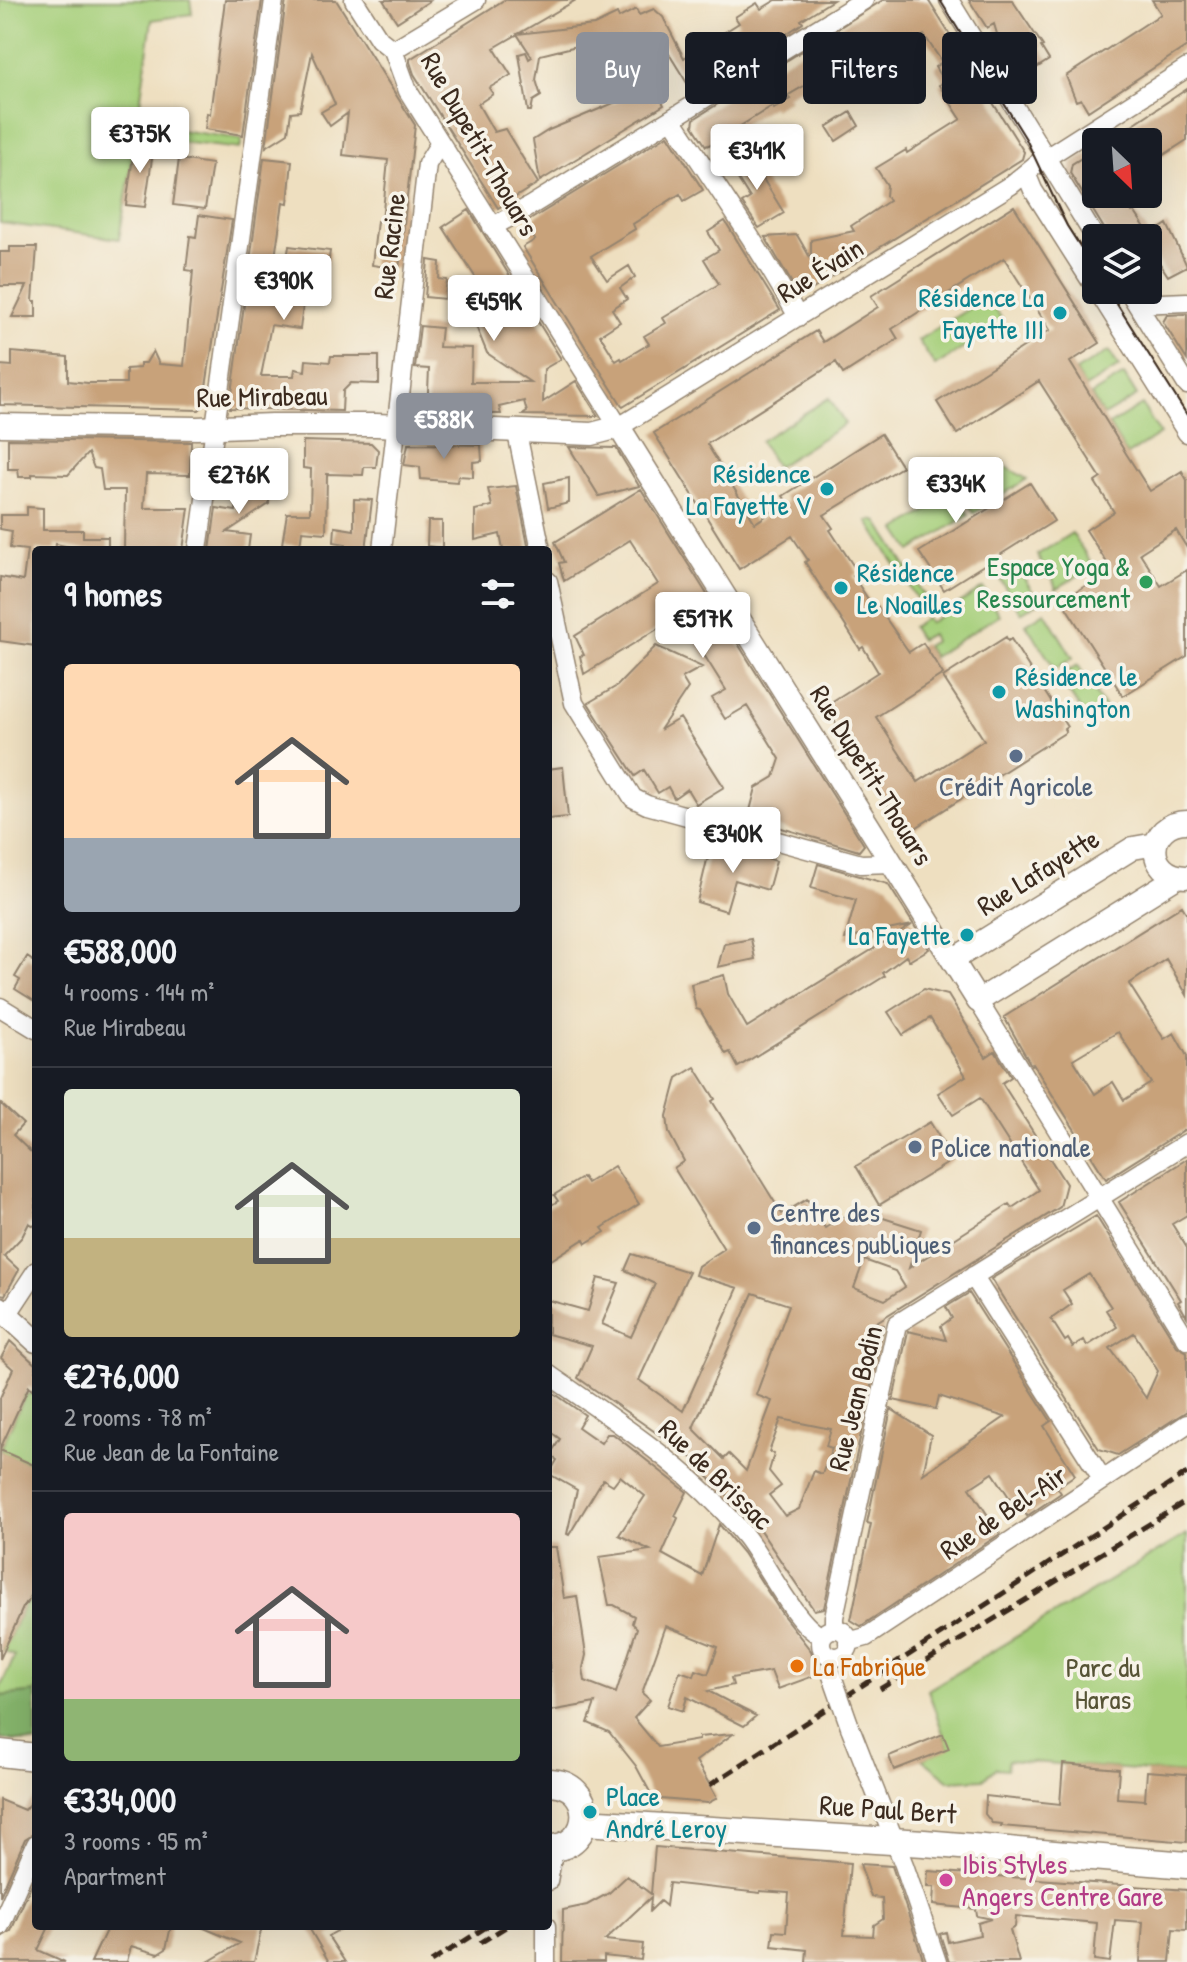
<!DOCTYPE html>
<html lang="en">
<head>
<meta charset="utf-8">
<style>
  :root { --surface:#171b24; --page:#242831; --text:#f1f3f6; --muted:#9ea1a6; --line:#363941; --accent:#8c9099 }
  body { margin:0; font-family:"Patrick Hand",sans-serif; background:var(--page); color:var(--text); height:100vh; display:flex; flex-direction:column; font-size:30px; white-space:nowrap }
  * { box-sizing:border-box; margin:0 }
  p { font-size:26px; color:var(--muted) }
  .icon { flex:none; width:44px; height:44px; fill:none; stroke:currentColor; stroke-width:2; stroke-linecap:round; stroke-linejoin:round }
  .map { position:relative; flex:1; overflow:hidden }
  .side { position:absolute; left:32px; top:546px; width:520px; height:1384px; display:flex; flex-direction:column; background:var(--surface); border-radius:8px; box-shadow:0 8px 32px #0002 }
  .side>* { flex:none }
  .guide { position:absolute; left:576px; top:32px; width:490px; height:72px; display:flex; gap:16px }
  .needle { width:52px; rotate:155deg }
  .tools { position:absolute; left:1082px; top:128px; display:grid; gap:16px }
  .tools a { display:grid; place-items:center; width:80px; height:80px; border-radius:8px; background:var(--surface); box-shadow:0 8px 32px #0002; font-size:40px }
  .price { position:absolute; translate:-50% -68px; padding:0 18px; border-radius:8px; background:#fff; color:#222; font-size:26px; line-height:52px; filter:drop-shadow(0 2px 4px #0008) }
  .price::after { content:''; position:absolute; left:50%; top:48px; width:24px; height:18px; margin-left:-12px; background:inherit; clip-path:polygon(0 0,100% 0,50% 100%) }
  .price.active { background:var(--accent); color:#fff }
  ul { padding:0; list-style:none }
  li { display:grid; align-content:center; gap:16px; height:424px; padding:0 32px }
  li+li { border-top:2px solid var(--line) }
  li span { display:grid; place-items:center; height:248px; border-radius:8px; color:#555 }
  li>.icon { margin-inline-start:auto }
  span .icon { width:144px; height:144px; fill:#fffc; stroke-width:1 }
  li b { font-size:34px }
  h2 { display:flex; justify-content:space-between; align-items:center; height:96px; padding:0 32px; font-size:34px }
  .chip { padding:0 28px; border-radius:8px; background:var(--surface); box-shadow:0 8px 32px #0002; font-size:28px; line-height:72px }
  .chip.active { background:var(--accent); color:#fff }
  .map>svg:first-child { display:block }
  .green { fill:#a6cf7a; stroke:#707c4c; stroke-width:2 }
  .forest { fill:#84b26a; stroke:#606e44; stroke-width:2 }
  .building { fill:#c8a27a; fill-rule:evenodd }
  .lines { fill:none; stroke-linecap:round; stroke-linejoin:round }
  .minor-casing { stroke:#94846f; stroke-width:21 }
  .tertiary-casing { stroke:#94846f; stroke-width:25 }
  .secondary-casing { stroke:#94846f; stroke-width:29 }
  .minor { stroke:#fff; stroke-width:18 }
  .tertiary { stroke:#fff; stroke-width:22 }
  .secondary { stroke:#fff; stroke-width:26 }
  .tram { stroke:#3b2a1e; stroke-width:2 }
  .rail { stroke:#3b2a1e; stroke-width:5; stroke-dasharray:12 6; stroke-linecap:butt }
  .minor-bridge-casing { stroke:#94846f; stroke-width:21; stroke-linecap:butt }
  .minor-bridge { stroke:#fff; stroke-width:18 }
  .culture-dot { fill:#0f9aa8; stroke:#f7f3e8; stroke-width:3 }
  .leisure-dot { fill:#2e9e5b; stroke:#f7f3e8; stroke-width:3 }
  .service-dot { fill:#5c6f8a; stroke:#f7f3e8; stroke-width:3 }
  .food-dot { fill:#e8710a; stroke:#f7f3e8; stroke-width:3 }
  .hotel-dot { fill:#d1479c; stroke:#f7f3e8; stroke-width:3 }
  .labels { text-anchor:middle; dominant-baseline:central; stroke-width:7; stroke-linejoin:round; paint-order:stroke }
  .street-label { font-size:28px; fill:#3b2a1e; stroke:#f7f3e8 }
  .culture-label { font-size:28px; fill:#0d838f; stroke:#f7f3e8; text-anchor:end }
  .leisure-label { font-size:28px; fill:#27864d; stroke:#f7f3e8; text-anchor:end }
  .service-label { font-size:28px; fill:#4e5e75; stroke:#f7f3e8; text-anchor:start }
  .food-label { font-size:28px; fill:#c56008; stroke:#f7f3e8; text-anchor:start }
  .park-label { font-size:28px; fill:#565335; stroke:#f7f3e8 }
  .hotel-label { font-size:28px; fill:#b23c85; stroke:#f7f3e8; text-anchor:start }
</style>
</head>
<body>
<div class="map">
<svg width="1187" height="1962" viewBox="0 0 1187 1962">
  <rect width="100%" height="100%" fill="#f7f3e8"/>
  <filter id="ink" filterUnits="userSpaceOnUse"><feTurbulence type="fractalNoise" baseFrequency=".0125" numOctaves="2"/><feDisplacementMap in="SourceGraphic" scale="16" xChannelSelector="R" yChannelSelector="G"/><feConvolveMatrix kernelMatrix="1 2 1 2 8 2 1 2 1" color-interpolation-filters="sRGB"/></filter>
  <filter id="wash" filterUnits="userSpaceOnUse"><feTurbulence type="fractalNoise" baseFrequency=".006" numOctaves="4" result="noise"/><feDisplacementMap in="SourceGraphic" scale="32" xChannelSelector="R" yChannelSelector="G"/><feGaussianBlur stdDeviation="1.8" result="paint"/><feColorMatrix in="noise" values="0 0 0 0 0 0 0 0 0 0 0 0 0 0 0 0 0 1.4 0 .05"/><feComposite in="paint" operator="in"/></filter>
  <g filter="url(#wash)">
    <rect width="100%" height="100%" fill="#eedfc0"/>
    <path class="green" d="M0 0H190L192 14 152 20 137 124 242 139 240 149 136 137 119 239 0 223Z
      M988 297 1004 323 935 366 918 340Z
      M1109 351 1119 367 1085 388 1076 371Z
      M1124 375 1137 396 1103 416 1091 395Z
      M829 398 845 424 776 467 760 441Z
      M1142 405 1160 434 1127 455 1109 425Z
      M1001 464 1027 479 974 513 959 491Z
      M955 493 969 515 911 551 897 530Z
      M873 520 878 522 927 600 920 604 868 522Z
      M1072 533 1093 566 1056 589 1052 576 1049 577 1037 555Z
      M1018 568 1039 602 1021 613 1000 579Z
      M983 588 999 615 933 657 926 646 934 641 931 634 920 640 912 627 926 618 929 623Z
      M1045 612 1073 658 1055 669 1026 624Z
      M1078 665 1106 710 1088 722 1059 677Z
      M35 1392 36 1393V1466L0 1451 25 1395Z
      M1187 1534V1774L1008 1760 1007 1769 996 1768 983 1779 950 1781 922 1759 948 1748 928 1690Z
      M36 1586V1743L0 1739V1684H2L15 1656 3 1651 25 1603 28 1604Z"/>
    <path class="forest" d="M36 1692V1743L0 1739V1696Z"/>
    <g id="blocks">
      <path class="building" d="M225 0H262L243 135 205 129 207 113 210 114Z
        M286 0H336L415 125 399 269 372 265 377 221H382L388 160 343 155 348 113 330 126 321 112 335 104 312 53 300 111 291 112 288 133 266 147Z
        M383 0H431L397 22Z
        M504 0H576L494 48 511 75 489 88 493 94 478 104 494 132 505 129 538 183 498 208 414 74 410 62V59Z
        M776 0H833L801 20 803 23 772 43 770 40 690 88 661 41 635 58 664 105 540 181 533 140 549 130 626 98 616 75 610 78 589 43 540 55 536 80 541 96 533 101 531 111H528L519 54 526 52 529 59 532 57 517 34 594 25 617 14 619 18 636 9 639 15 654 9 663 17 684 58 739 23 735 17 757 3 761 9Z
        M883 0H928L1024 152 1022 159 800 297 765 237 797 235 811 259V240L854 231 851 226 889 201 886 196 887 185 876 168 906 150 907 153 961 119 939 85 944 82 935 67 942 62 924 35 889 57 879 42 787 96 790 99 774 109 772 106 723 137 727 145 711 144 706 146 693 126 694 119Z
        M969 0H1012L1043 46 1041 47 1049 60 1019 79 1003 54 994 24 987 28Z
        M1152 0H1187V46L1088 111 1081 99 1076 101 1066 76 1161 14Z
        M1187 89V140L1148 165V142H1106Z
        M851 112 859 126 836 141 827 127Z
        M668 135 703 190 684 201 680 194 633 224 635 229 591 256 607 280 629 266 635 277 620 288 627 299 612 309 620 322 600 335 616 361 621 358 622 360 649 344 644 336 666 323 663 318 719 284 704 259 719 250 708 232 725 221 780 310 623 407 523 247 535 240 525 223Z
        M135 142 154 145 145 207 126 205Z
        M1096 149V193L1094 194H1122L1132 212 1134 211 1150 235 1167 224 1187 266 1168 276 1148 245V238H1110L1070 173 1072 164Z
        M754 154 767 174H760L784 213 759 228 742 203 750 198 731 168Z
        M264 158 292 161 288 203 283 202 275 257 287 259 282 287 305 290 300 329 271 325 261 376H294L295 369 305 371 306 360 330 362 331 356H379V384L351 383 343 391 342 411 230 408Z
        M179 159 212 164 205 209 173 205Z
        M1014 206 1100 343 1070 362 1127 455 1150 491 1182 471 1187 480V548L1176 530 1140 553 1161 586 1187 570V656L1123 696 1062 601 1111 569 1086 530 1114 512 1095 482 1101 478 1039 381 957 434 937 402 1050 330 1004 258 892 329 898 339 843 374 836 362 707 444 755 523 787 502 783 496 881 434 902 467 824 515 833 528 830 530 858 573 853 576 870 602 873 600 909 652 923 643 943 674 876 717 918 782 984 740 943 677 1006 637 1008 641 1011 639 1067 727 1064 729 1066 732 906 834 874 782 877 780 861 755 858 757 825 706 878 672 863 647 860 649 805 562 808 560 792 536 739 569 654 433 816 331 823 342 878 307 871 296Z
        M469 210 561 359 544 369 543 402 576 381 598 416 522 415 527 412 524 401 499 407 501 414 427 413 429 369 415 368 420 326 441 328 439 347 472 348 471 382H530L487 353 464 297 481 286 443 227Z
        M199 215 232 220 203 406 199 410 0 405V365L12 366V352L68 357V381L88 383H126V369L140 368V363H146L153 351 159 364 184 366 193 271 186 270 190 236 196 237Z
        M289 246 330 251 328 265 287 259Z
        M10 247H37L33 301H36V317H12L27 286H0V252H10Z
        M428 260 440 262 439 279 447 280 445 299 425 297Z
        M1187 314V360L1163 322 1167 315Z
        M8 439 191 442 190 475 146 474 144 508H189L183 550 124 549 125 490H103L100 469 94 468 88 453 68 475 32 474V477H19L18 469H8Z
        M303 441 371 443 378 450 376 467H364L363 475 327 474 326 533 302 531 300 546 282 544 287 513H310L311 469 303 468Z
        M408 444 481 445 482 461 473 462V477L458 476 457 482 421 479 420 467 404 465Z
        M569 447 616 448 639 486 599 496Z
        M242 476 256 477 269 490V504L227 532 250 535 248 550H210L216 508 236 511 237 489H241Z
        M569 478V503L548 508 544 483Z
        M1030 483 1054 521 944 590 919 552Z
        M516 486 529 550H503L500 534 475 540V510L492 506 488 489Z
        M641 489 864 845 859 851 748 818 756 788 774 777 780 759 747 706 725 719 712 698 726 690 682 620 685 617 682 614 584 674 580 656 584 655 575 636 658 584 630 540 564 581 559 563 564 562 555 542Z
        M354 499 372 500 366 550H345L346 544 334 542 335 527 354 530Z
        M27 507 43 508V530H83V537H108V550H84L56 544 55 550H36V646L0 641V577L23 581 27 550 10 548 12 531 0 529V515H27Z
        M428 521H442V548L427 546Z
        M656 646 702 667 682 678 688 688 660 730 680 718 724 787 696 804 687 789 674 798 668 787 658 793 644 770 635 776 588 703 617 686Z
        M563 767 568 817 548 819V769Z
        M733 846 776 861 768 890 735 880 726 911 697 902 707 860Z
        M818 864 888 884 929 949 909 961 906 956 883 973 885 976 738 1067 730 1052 726 1054 700 1010 696 1009 691 984 724 975 728 994 747 1027 912 925 845 939 856 900 811 888Z
        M1182 906 1187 914V995L1166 959 1129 984 1164 1039 1174 1033 1187 1056V1128L1106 1179 1033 1064 1031 1065 1004 1017ZM1118 1032 1151 1083 1124 1100 1113 1082 1095 1094 1073 1059Z
        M751 939 755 959 718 967 724 944Z
        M27 957 36 963V1002L15 989 20 980 15 977Z
        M924 989 948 995 986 1057 995 1051 1011 1077 1002 1083 1066 1184 1060 1207 875 1323 884 1325 824 1608 814 1610 747 1511 745 1518 728 1498V1496L696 1465 698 1462 578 1378 592 1346 548 1334V1300L588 1311 598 1278 619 1283 602 1324 631 1337 655 1284 625 1270 632 1254 689 1272 639 1380 683 1411 738 1288 695 1275 698 1266 724 1249 674 1168 684 1161 669 1133 667 1116 677 1078 695 1067 715 1099 712 1101 782 1214 807 1199 825 1228 845 1216 855 1219 858 1210 921 1230 909 1268 1009 1204 1012 1208 1039 1190 980 1098 953 1115 938 1093 966 1076 930 1018 903 1035 888 1012ZM864 1260 895 1271 905 1287 885 1300 854 1288ZM753 1293 789 1305 756 1395 772 1401 746 1471 729 1454 724 1459 693 1428ZM781 1419 831 1429 826 1446 832 1448 822 1474 814 1471 799 1509 785 1516 769 1495 781 1486 769 1471 774 1454 769 1452Z
        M0 1103 23 1124 13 1135 36 1157V1227L29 1223 22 1237 4 1256 19 1270 5 1295 0 1294Z
        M930 1122 953 1160 879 1205 856 1166Z
        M1187 1159V1215L1172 1224 1187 1248V1317L1178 1302 1181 1300 1119 1202Z
        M614 1166 639 1204 602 1228 605 1232 586 1243 584 1239 548 1262V1207L558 1201 554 1195 583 1177 587 1183Z
        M1096 1216 1177 1346 1187 1352V1411L1118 1455 1099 1449 991 1279ZM1089 1274 1111 1307 1106 1310 1117 1327 1087 1346 1084 1340 1073 1347 1068 1339 1065 1341 1051 1319 1072 1304 1063 1290ZM1134 1333 1158 1371 1146 1398 1110 1348Z
        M969 1293 1051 1421 1044 1426 1075 1475 1057 1487 1061 1493 1027 1516 1021 1507 1017 1509 993 1473 970 1488 1000 1534 861 1626 851 1620 871 1524 867 1523 891 1409 931 1435 923 1474 1005 1417 939 1396 936 1409 893 1400 908 1331 946 1340 941 1326 952 1318 946 1307Z
        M10 1341 36 1365V1393L29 1386 0 1449V1398L13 1369 1 1358Z
        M548 1389 585 1415 578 1427 601 1443 607 1434H613L687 1492 675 1516 678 1518 662 1554 702 1576 719 1524 743 1553 782 1614 811 1651 819 1674 778 1689 771 1671 731 1678 733 1685 708 1691 756 1716 744 1726 687 1697 683 1711 668 1706 680 1671 694 1676 696 1670 708 1674 718 1647 666 1626 642 1693 650 1700 634 1718 658 1747 699 1740V1737L733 1734 696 1761 717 1798 708 1803 649 1798 650 1792 636 1766 609 1732 588 1723 595 1703 550 1711 548 1547H556L564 1598 577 1596 586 1655 583 1668 585 1681 616 1693 637 1628 632 1623 634 1616 614 1605H609L599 1557 650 1550 619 1535 645 1496 620 1476 613 1485 603 1479 569 1535 567 1534 577 1490 549 1474 557 1460 550 1455 560 1439 548 1430Z
        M0 1450 36 1466V1586L27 1604 25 1603 0 1659Z
        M943 1734 949 1749 894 1770 889 1756Z
        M1063 1764 1119 1769 1117 1798 1145 1800 1147 1771 1187 1774V1842L1001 1826 1002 1824 992 1823 985 1814 986 1796 1060 1804Z
        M36 1796V1832L25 1839 0 1896V1800L24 1810Z
        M655 1847 850 1863 844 1935 873 1936 874 1925 883 1919 882 1898 871 1897 860 1864 892 1866 924 1962H806L807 1950 772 1946 774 1931 786 1932 789 1893 760 1891V1893L669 1883 666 1906 660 1901 650 1911 651 1897 605 1940 643 1944 641 1960 604 1956V1962H562L563 1910 587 1905 609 1893 627 1876 651 1894Z
        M928 1871 1187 1890V1930L1173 1929 1170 1962H1140L1143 1922 1115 1920 1110 1962 1094 1960 1097 1923 1016 1916 1015 1927 1010 1930 1019 1962H949L940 1934 946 1932 948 1942 980 1935 978 1923 992 1919 977 1916 976 1909 933 1905 934 1887H927Z
        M36 1874V1926L48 1929 38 1950 65 1962H0V1938L11 1931Z
        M108 1926H171L166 1949 158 1954 131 1946 127 1962H91Z
        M199 1926H262L254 1962H208L240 1943Z
        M308 1926H346L328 1936 345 1962H329Z"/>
    </g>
  </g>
  <g filter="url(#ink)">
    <use href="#blocks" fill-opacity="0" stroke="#94846f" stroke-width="2"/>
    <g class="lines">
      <defs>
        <path id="minor" d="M354 0 379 39 393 50 408 91 619 427 1011 185 1038 163 1187 68
          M949 0 1096 239
          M393 50 476 0
          M672 119C715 184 760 248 798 317
          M1026 173 1033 190 1096 289
          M492 227 530 206 864 0
          M1097 290 1187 433
          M1128 290 1187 385
          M1137 304 1187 302
          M517 433 541 550
          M198 550 274 0
          M382 550 427 164 440 143
          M548 581 574 703 633 798 647 805 861 864 893 863
          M978 1001 1187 1340
          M0 1007 36 1029
          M973 1276 1103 1480
          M7 1315 36 1271
          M548 1374C617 1422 692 1469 745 1536 764 1559 797 1628 822 1636
          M821 1643a14 14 0 1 1 28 0a14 14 0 1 1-28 0Z
          M834 1629V1617L897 1324 1187 1143
          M848 1642 866 1637 1187 1424
          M850 1727 904 1865 937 1962
          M548 1881 554 1848
          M0 1926 36 1844
          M546 1962V1926"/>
        <path id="tertiary" d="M0 425 197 428 272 425H376L592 434 619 427 978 1001 1177 877
          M1186 877C1144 876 1146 822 1187 822
          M954 959 1133 848 1156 844
          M0 1308 36 1341"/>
        <path id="secondary" d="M0 1753 36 1757
          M548 1782C597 1782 596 1849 548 1848
          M584 1822 924 1843 1187 1865"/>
      </defs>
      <use href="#minor" class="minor-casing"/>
      <use href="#tertiary" class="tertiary-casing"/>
      <use href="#secondary" class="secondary-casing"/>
      <use href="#minor" class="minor"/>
      <use href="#tertiary" class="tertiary"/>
      <use href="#secondary" class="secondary"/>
      <path class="tram" d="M940 0 1026 139 1067 226 1096 271
        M1108 290 1187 415"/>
      <path class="rail" d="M880 1689 1187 1501
        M710 1785 1187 1473
        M480 1943 507 1926
        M431 1962 488 1926"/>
      <defs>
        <path id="minor-bridge" d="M831 1673 850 1727"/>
      </defs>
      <use href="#minor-bridge" class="minor-bridge-casing"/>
      <use href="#minor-bridge" class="minor-bridge"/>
    </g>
  </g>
  <g class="culture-dot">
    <circle cx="1060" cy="313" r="8"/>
    <circle cx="827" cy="489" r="8"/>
    <circle cx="841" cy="588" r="8"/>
    <circle cx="999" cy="692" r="8"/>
    <circle cx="967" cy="935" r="8"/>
    <circle cx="590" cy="1812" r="8"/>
  </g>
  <circle class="leisure-dot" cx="1146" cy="582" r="8"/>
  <g class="service-dot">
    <circle cx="1016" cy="756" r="8"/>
    <circle cx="915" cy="1147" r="8"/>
    <circle cx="754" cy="1228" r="8"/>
  </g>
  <circle class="food-dot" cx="797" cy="1666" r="8"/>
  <circle class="hotel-dot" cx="946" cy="1880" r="8"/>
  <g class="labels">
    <g class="street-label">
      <text transform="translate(480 144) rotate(60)">Rue Dupetit-Thouars</text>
      <text transform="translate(389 246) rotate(-83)">Rue Racine</text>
      <text transform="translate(820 270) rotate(-32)">Rue Évain</text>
      <text transform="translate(262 396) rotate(-1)">Rue Mirabeau</text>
      <text transform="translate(872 775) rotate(58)">Rue Dupetit-Thouars</text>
      <text transform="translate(1038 872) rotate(-32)">Rue Lafayette</text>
      <text transform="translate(855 1398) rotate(-76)">Rue Jean Bodin</text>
      <text transform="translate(716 1474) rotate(44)">Rue de Brissac</text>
      <text transform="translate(1003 1512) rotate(-34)">Rue de Bel-Air</text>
      <text transform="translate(888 1809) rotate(4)">Rue Paul Bert</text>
    </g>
    <g class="culture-label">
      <text x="1044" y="297">Résidence La<tspan x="1044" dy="32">Fayette III</tspan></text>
      <text x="811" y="473">Résidence<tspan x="811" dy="32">La Fayette V</tspan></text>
      <text x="857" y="572" text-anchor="start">Résidence<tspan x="857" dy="32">Le Noailles</tspan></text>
      <text x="1015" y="676" text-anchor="start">Résidence le<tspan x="1015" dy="32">Washington</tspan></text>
      <text x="951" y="935">La Fayette</text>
      <text x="606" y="1796" text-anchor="start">Place<tspan x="606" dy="32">André Leroy</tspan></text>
    </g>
    <g class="leisure-label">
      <text x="1130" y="566">Espace Yoga &amp;<tspan x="1130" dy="32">Ressourcement</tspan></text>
    </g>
    <g class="service-label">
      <text x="1016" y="786" text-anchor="middle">Crédit Agricole</text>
      <text x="931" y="1147">Police nationale</text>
      <text x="770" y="1212">Centre des<tspan x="770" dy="32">finances publiques</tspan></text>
    </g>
    <g class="food-label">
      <text x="813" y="1666">La Fabrique</text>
    </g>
    <g class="park-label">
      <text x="1103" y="1667">Parc du<tspan x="1103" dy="32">Haras</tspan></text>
    </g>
    <g class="hotel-label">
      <text x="962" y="1864">Ibis Styles<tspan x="962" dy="32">Angers Centre Gare</tspan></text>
    </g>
  </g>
</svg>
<div class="tools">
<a><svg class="needle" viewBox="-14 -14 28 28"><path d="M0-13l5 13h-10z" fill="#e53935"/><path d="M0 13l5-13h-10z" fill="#9ea1a6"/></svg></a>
<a><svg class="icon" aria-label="layers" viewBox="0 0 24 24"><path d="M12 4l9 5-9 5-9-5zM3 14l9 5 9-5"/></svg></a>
</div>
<b class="price" style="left:140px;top:175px">€375K</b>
<b class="price" style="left:757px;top:192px">€341K</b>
<b class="price" style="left:284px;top:322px">€390K</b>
<b class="price" style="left:494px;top:343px">€459K</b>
<b class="price active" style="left:444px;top:461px">€588K</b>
<b class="price" style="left:239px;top:516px">€276K</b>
<b class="price" style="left:956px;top:525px">€334K</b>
<b class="price" style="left:703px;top:660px">€517K</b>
<b class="price" style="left:733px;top:875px">€340K</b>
<div class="guide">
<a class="chip active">Buy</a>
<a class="chip">Rent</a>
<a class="chip">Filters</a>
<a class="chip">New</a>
</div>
<section class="side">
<h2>9 homes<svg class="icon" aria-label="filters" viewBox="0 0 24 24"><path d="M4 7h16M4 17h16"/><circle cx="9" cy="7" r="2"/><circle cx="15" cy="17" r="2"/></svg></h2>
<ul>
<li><span style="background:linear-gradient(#ffd9b3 70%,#9aa5b1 0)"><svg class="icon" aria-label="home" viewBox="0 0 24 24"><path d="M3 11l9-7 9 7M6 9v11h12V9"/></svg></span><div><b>€588,000</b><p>4 rooms · 144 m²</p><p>Rue Mirabeau</p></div></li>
<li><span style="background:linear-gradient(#dfe7d0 60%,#c2b280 0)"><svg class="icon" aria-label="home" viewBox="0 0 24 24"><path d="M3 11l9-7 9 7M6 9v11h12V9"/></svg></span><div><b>€276,000</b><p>2 rooms · 78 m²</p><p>Rue Jean de la Fontaine</p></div></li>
<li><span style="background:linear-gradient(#f6c9c9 75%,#8fb573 0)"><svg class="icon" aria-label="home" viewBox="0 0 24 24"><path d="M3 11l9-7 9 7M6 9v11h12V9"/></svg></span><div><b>€334,000</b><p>3 rooms · 95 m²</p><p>Apartment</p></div></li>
</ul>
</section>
</div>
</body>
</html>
